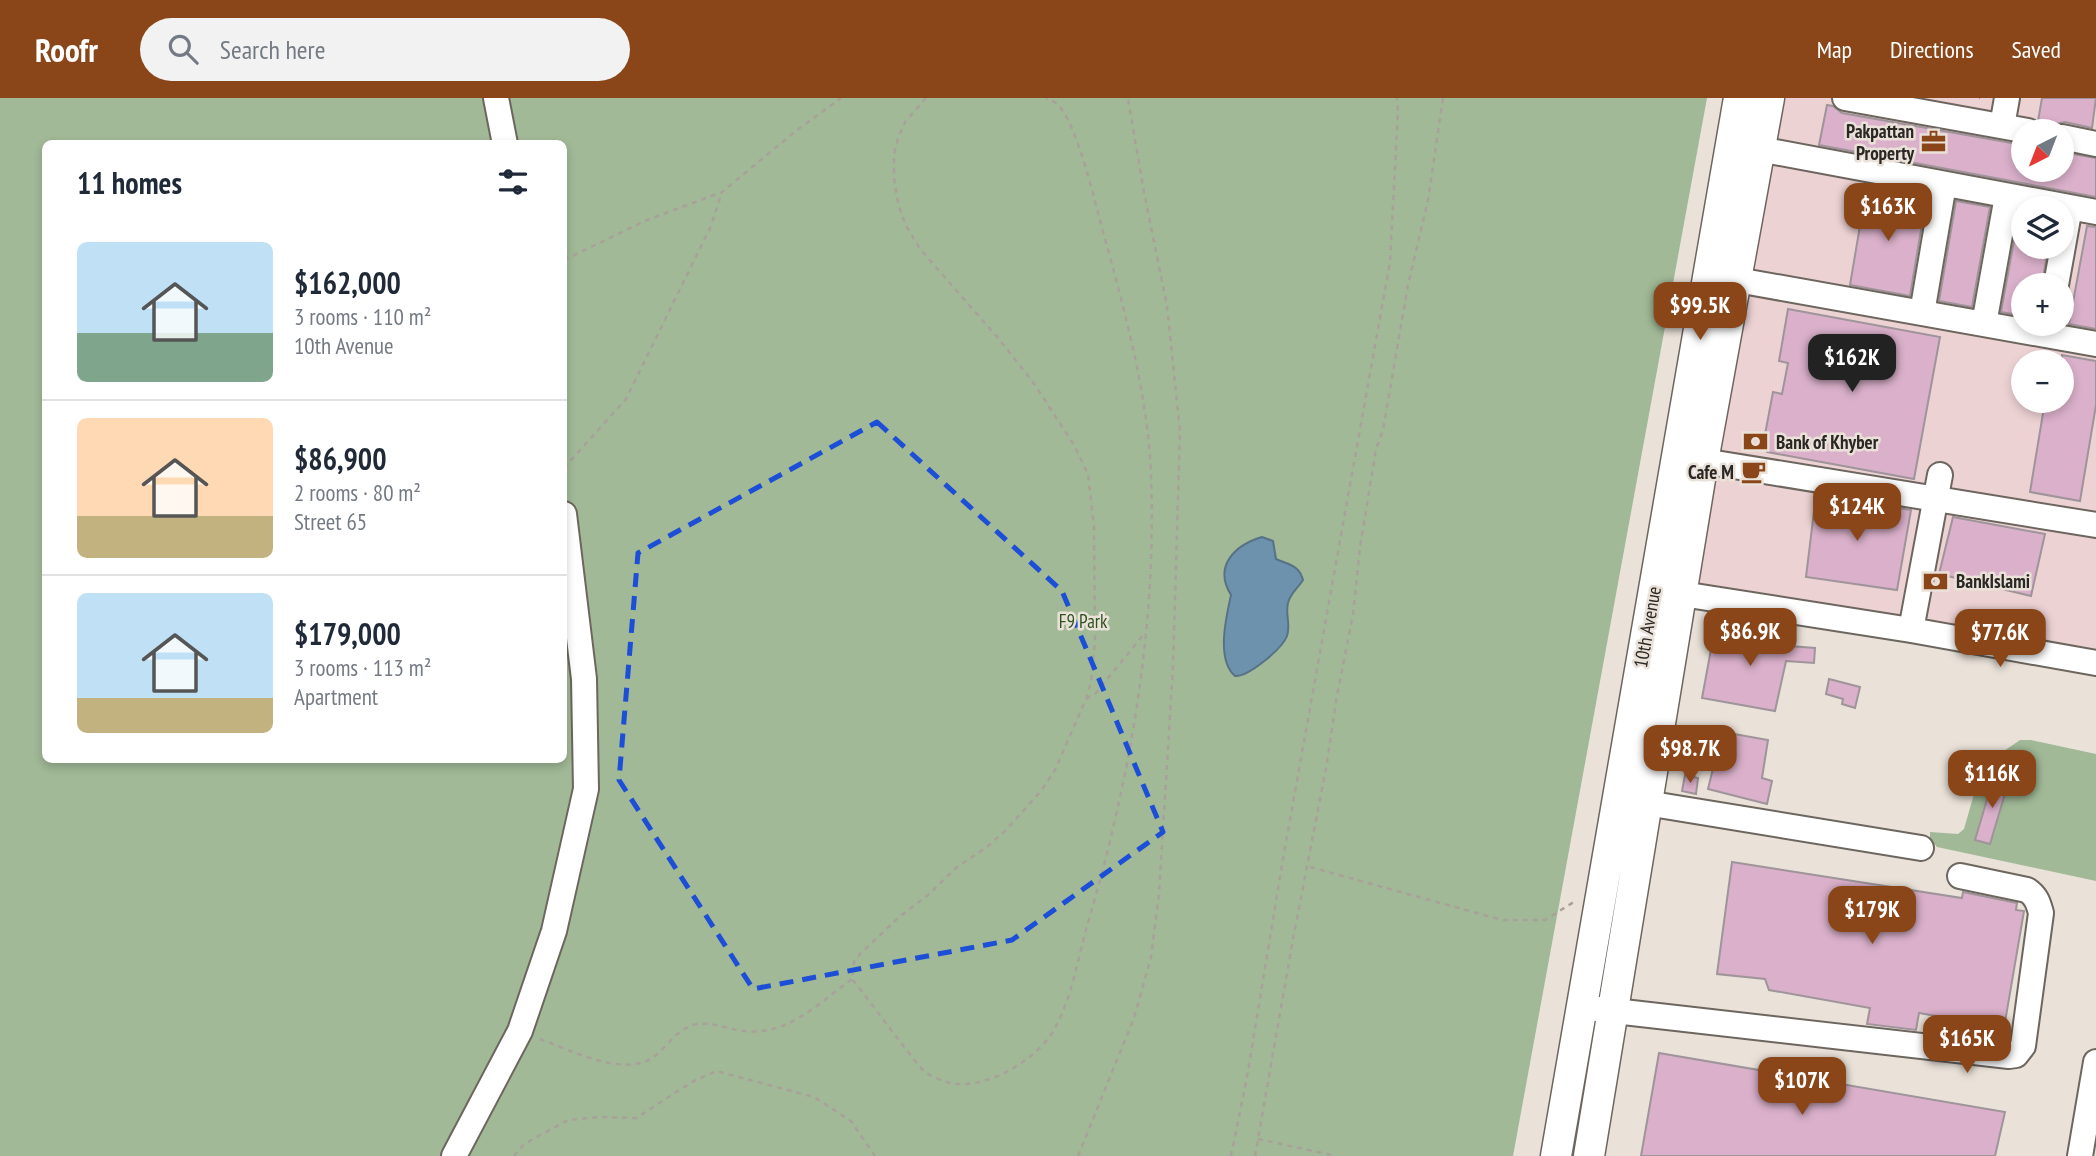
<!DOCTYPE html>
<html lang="en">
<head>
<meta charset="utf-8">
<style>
  :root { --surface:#fff; --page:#f2f2f3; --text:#1f2937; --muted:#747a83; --line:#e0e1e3; --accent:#8a4619 }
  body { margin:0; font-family:"PT Sans Narrow",sans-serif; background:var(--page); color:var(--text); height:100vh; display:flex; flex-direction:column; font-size:26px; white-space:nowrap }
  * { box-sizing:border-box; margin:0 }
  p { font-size:23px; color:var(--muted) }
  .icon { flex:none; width:38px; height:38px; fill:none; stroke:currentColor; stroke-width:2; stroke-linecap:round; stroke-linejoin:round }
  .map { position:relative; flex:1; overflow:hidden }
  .drawer { position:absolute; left:42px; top:42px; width:525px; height:623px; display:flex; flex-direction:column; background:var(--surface); border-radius:10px; box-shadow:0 4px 10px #0003 }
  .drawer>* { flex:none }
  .needle { width:46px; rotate:222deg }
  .buttons { position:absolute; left:2011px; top:21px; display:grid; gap:14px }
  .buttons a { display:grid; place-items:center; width:63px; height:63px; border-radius:50%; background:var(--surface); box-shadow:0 4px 10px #0003; font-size:35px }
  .price { position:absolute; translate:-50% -60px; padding:0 16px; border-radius:14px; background:var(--accent); color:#fff; font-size:23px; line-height:46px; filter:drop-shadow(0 2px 4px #0008) }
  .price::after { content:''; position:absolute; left:50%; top:42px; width:21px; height:16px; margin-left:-10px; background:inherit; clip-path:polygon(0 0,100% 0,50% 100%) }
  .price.on { background:#222; color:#fff }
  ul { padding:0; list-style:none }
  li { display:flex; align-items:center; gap:21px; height:175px; padding:0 35px }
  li+li { border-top:2px solid var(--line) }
  li span { display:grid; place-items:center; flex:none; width:196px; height:140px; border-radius:10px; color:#555 }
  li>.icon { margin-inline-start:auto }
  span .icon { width:84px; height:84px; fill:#fffc; stroke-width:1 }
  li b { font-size:30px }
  h2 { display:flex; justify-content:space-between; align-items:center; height:84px; padding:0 35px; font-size:30px }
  header { display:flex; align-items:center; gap:42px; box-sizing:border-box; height:98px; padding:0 35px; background:var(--accent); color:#fff }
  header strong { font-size:33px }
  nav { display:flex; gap:38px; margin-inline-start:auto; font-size:24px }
  .search { width:490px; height:63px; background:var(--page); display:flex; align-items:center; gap:18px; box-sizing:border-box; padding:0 24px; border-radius:38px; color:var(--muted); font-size:26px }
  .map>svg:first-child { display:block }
  .commercial { fill:#edd2d4; fill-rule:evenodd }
  .green { fill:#a1b997; fill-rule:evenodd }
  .water { fill:#6c92ae; stroke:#587285; stroke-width:2 }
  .building { fill:#dab0ca; stroke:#9e949a; stroke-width:2 }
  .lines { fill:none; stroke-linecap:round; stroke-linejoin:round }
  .minor-casing { stroke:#6d665e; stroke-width:28 }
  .major-casing { stroke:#6d665e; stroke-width:33 }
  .path { stroke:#a8a19a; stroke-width:2.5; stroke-dasharray:5 5; stroke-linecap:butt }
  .minor { stroke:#fff; stroke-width:24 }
  .major { stroke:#fff; stroke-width:30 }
  .marked { fill:none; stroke:#1d4ed8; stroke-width:5; stroke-dasharray:14 9; stroke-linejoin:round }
  .labels { text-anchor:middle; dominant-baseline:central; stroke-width:5; stroke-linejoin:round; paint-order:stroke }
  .poi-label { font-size:19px; font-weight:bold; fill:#2a2724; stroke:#eae2d9; text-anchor:end }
  .park-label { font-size:19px; fill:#30541f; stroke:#eae2d9 }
  .street-label { font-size:19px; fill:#2a2724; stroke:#eae2d9 }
</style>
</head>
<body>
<header>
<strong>Roofr</strong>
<div class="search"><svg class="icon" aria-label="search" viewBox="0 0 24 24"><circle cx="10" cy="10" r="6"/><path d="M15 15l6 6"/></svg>Search here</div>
<nav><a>Map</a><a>Directions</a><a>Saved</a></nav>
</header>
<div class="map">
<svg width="2096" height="1058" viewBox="0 0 2096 1058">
  <rect width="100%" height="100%" fill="#eae2d9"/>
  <path class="commercial" d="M1777 0H2096V554L1691 489ZM2023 33H2062V72H2023ZM2023 110H2062V149H2023ZM2023 187H2062V226H2023ZM2023 264H2062V303H2023Z"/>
  <path class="green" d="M0 0H1707L1513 1058H0ZM46 46H564V662H46Z
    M2020 642H2031L2096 656V783L1937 749 1930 741V734L1958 736 1964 731 1982 668Z"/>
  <path class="water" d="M1262 439 1273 443 1276 461C1289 467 1299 467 1303 482 1298 490 1290 496 1288 505 1285 516 1291 527 1287 538 1282 551 1248 579 1235 578 1216 562 1226 519 1231 497 1213 468 1235 447 1262 439Z"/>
  <path class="building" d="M2042 0H2096L2092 30 2065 24 2055 26 2038 23Z
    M1827 7 1833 8 1842 15 2023 47V72H2062V54L2096 60V99L1819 47Z
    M1866 92 1926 102 1910 198 1850 187Z
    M1956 103 1990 109 1972 209 1939 203Z
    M2019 115H2023V149H2048L2042 187H2023V218L2001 214Z
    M2087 128 2096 129V231L2069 226Z
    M1788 211 1940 239 1914 381 1767 354 1768 348 1763 347 1773 294 1782 296 1788 265 1779 263Z
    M2062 257 2096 263V307L2080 403 2030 394 2045 303H2062Z
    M1816 397 1911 412 1897 492 1806 479Z
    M1953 419 2045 436 2031 498 1939 476Z
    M1715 530 1791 541 1790 548 1815 550 1814 565 1786 563 1775 613 1702 600Z
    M1829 581 1860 589 1855 610 1842 606 1843 601 1826 596Z
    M1712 632 1768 642 1762 680 1772 683 1767 706 1708 691 1717 654 1709 653Z
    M1685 677 1698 680 1696 696 1682 693Z
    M1994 678 2009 682 1990 746 1975 742Z
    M1732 764 1962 800 1963 794 2017 805 2016 812 2024 813 2004 930 1919 915 1916 932 1867 926 1870 910 1769 892 1765 881 1717 876Z
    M1659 955 2005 1014 1995 1058H1641Z"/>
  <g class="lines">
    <defs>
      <path id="minor" d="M496 0 505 46
        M1845 0 2028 33
        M2002 28 2007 0
        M2062 39 2096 46
        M1759 51 2096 114
        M1737 182 2096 246
        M2056 187 2070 109
        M1922 215 1944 86
        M1984 226 2007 98
        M1703 363 2096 427
        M1682 496 1911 532 2096 565
        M1911 532 1940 377
        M1646 705 1921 750
        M1597 911 2009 958 2016 957 2023 948 2041 815C2038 804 2036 798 2027 792L1960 778
        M454 1058 520 933 554 833 586 691 584 581 564 416
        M2080 1058 2096 964"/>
      <path id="major" d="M1556 1058 1739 0
        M1589 1058 1703 363 1769 0"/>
    </defs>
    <use href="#minor" class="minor-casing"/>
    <use href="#major" class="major-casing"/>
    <path class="path" d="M926 0 905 24 898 40 894 56V80L898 105 905 126 920 151 998 240 1033 284 1074 347 1088 376 1094 429 1095 542 1091 584 1086 601 1055 672 1041 693 1006 732 987 749 957 769 928 797 899 819 860 856 854 864 852 881C869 902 885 924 901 945 909 954 916 966 925 974 930 978 940 982 947 984 983 995 1040 961 1056 928 1072 898 1078 861 1087 828 1130 683 1157 528 1151 376 1148 292 1120 196 1098 115 1092 91 1074 20 1057 6 1054 3 1050 2 1046 0
      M1979 0H1980
      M564 162 647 122 722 94 797 32 841 0
      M564 370 626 301 711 128 722 94
      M1086 601 1096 595 1144 536
      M1310 769 1502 822H1545L1577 802
      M540 941C570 952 628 982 656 957 670 945 679 929 698 926 715 924 729 932 745 933 788 938 820 904 852 881
      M1258 1041 1336 1058
      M514 1058 524 1046 568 1022 601 1019 636 1020 692 984 716 973 814 999 851 1023 875 1058
      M1078 1058 1134 920 1151 859 1159 796 1173 569 1180 333 1167 208 1143 89 1128 0
      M1231 1058 1247 979 1284 755 1390 164 1398 13 1397 0
      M1255 1058 1293 841 1327 665 1336 603 1353 516 1360 449 1376 351 1383 332 1408 187 1428 102 1443 0"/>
    <use href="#minor" class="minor"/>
    <use href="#major" class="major"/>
  </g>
  <path class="marked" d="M877 324 1062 493 1163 734 1012 842 753 891 619 682 638 455Z"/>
  <defs>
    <symbol id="office-bare" viewBox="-9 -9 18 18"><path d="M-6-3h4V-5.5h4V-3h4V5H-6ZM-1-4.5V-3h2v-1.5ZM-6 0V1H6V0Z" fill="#8a4619" stroke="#eae2d9" stroke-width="2.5" paint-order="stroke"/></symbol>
    <symbol id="bank-bare" viewBox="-9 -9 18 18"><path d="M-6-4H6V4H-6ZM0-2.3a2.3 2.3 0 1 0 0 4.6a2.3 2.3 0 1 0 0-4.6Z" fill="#8a4619" stroke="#eae2d9" stroke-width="2.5" paint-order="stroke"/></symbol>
    <symbol id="cafe-bare" viewBox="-9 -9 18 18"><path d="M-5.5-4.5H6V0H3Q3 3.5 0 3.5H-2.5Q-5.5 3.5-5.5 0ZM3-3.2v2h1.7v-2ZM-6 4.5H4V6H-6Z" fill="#8a4619" stroke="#eae2d9" stroke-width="2.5" paint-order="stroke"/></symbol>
  </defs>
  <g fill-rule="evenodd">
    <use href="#office-bare" x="1916" y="26" width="35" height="35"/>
    <use href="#bank-bare" x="1738" y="326" width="35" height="35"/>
    <use href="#cafe-bare" x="1736" y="356" width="35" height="35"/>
    <use href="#bank-bare" x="1918" y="466" width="35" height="35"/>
  </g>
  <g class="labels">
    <g class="poi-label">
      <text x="1914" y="33">Pakpattan<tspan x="1914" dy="22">Property</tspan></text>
      <text x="1776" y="344" text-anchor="start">Bank of Khyber</text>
      <text x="1734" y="374">Cafe M</text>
      <text x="1956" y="483" text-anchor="start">BankIslami</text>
    </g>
    <g class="park-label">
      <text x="1083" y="523">F9 Park</text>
    </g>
    <g class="street-label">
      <text transform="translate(1647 529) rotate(-80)">10th Avenue</text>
    </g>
  </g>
</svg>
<div class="buttons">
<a><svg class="needle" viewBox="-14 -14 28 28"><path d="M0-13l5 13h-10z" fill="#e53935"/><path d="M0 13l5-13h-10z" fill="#747a83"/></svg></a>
<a><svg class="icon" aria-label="layers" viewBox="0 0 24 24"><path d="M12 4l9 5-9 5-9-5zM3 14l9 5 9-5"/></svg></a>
<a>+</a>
<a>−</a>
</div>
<b class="price" style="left:1888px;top:145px">$163K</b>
<b class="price" style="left:1700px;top:244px">$99.5K</b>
<b class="price on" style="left:1852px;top:296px">$162K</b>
<b class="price" style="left:1857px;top:445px">$124K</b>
<b class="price" style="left:1750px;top:570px">$86.9K</b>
<b class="price" style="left:2000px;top:571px">$77.6K</b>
<b class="price" style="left:1690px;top:687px">$98.7K</b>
<b class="price" style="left:1992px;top:712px">$116K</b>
<b class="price" style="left:1872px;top:848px">$179K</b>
<b class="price" style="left:1967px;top:977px">$165K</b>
<b class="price" style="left:1802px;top:1019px">$107K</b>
<section class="drawer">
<h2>11 homes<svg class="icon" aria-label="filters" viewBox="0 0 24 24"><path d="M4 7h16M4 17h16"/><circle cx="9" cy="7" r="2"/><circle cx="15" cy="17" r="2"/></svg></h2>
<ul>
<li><span style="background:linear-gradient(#bfe0f5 65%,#7fa58c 0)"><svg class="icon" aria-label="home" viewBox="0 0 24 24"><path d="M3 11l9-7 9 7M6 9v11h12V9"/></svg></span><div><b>$162,000</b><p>3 rooms · 110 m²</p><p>10th Avenue</p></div></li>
<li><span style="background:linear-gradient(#ffd9b3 70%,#c2b280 0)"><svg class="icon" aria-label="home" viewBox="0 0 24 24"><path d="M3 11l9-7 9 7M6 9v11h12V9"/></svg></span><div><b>$86,900</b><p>2 rooms · 80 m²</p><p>Street 65</p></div></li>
<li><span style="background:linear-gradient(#bfe0f5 75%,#c2b280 0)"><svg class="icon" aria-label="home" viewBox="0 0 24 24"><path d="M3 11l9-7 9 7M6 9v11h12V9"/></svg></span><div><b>$179,000</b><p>3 rooms · 113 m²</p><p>Apartment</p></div></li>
</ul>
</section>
</div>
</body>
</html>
